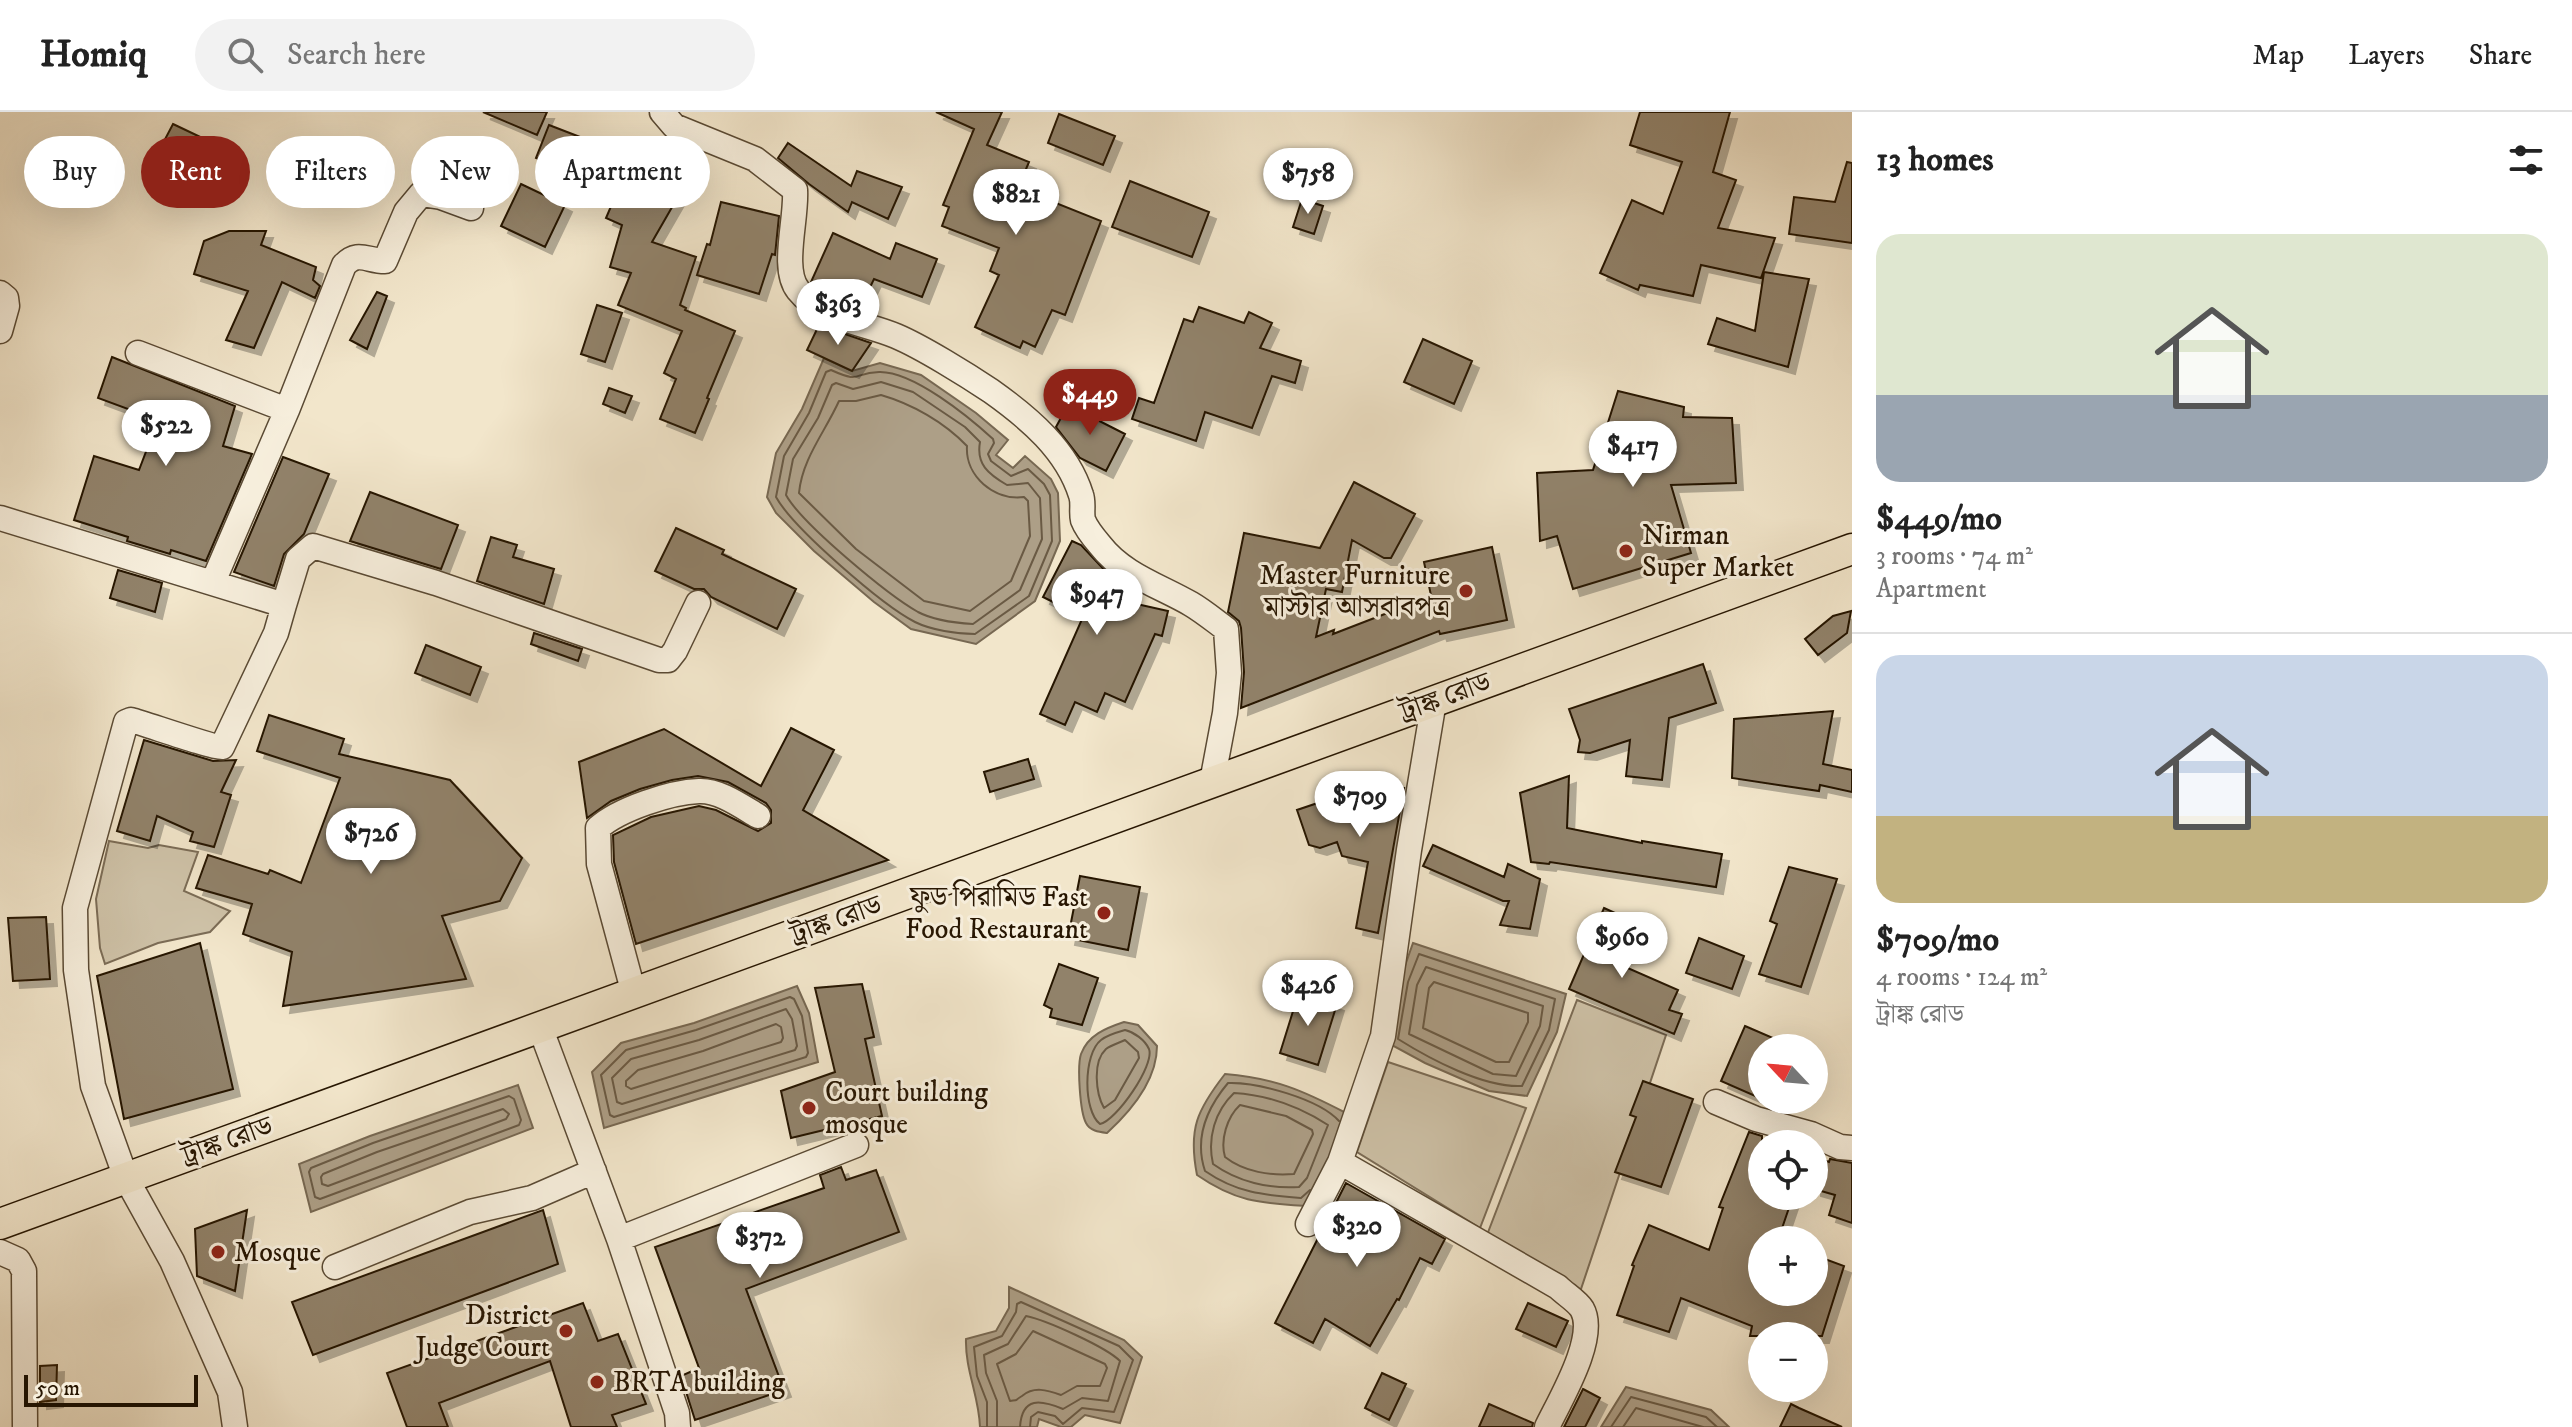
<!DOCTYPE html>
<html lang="en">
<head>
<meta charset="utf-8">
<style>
  :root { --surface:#fff; --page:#f2f2f2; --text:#222; --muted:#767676; --line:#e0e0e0; --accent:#8f2418 }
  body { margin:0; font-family:"IM FELL DW Pica","Noto Serif Bengali",serif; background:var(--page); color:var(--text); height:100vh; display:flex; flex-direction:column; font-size:30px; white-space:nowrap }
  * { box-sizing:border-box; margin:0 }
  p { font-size:26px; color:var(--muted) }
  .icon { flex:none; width:44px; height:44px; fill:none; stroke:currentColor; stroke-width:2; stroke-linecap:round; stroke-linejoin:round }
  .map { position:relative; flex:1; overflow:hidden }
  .details { display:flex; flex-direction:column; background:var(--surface); width:720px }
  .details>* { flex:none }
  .top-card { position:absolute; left:24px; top:24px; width:760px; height:72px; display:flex; gap:16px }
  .needle { width:52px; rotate:296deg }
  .buttons { position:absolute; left:1748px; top:922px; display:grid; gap:16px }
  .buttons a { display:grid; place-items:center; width:80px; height:80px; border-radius:50%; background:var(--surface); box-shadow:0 8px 32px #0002; font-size:40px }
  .scale { position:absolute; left:24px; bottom:20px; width:174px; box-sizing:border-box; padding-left:8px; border:4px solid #271602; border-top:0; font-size:22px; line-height:28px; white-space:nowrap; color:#271602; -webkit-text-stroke:6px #f7efdd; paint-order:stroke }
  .price { position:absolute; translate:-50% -68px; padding:0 18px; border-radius:28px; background:#fff; color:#222; font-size:26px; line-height:52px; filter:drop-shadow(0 2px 4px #0008) }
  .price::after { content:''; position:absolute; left:50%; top:48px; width:24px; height:18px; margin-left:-12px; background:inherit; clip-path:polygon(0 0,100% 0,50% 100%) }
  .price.selected { background:var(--accent); color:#fff }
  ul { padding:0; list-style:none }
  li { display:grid; align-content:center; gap:16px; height:424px; padding:0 24px }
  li+li { border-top:2px solid var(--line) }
  li span { display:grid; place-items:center; height:248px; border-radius:24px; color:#555 }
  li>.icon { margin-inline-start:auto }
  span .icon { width:144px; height:144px; fill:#fffc; stroke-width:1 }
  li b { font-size:34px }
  h2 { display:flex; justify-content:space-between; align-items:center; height:96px; padding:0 24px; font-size:34px }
  .tag { padding:0 28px; border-radius:36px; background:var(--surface); box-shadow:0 8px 32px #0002; font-size:28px; line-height:72px }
  .tag.selected { background:var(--accent); color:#fff }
  header { display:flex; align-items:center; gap:48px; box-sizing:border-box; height:112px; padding:0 40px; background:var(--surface); border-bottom:2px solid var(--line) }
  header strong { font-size:38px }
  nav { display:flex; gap:44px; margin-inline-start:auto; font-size:28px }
  .search { width:560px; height:72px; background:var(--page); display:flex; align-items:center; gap:20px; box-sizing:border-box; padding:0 28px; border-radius:44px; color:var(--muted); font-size:30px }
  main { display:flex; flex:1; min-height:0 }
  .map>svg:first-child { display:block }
  .green { fill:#cfc3a9; stroke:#7b6c56; stroke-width:2 }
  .water { fill:#ad9f87; stroke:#776852; stroke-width:2 }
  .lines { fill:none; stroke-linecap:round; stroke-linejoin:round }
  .shore { stroke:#6a5a44; stroke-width:2 }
  .building { fill:#91826b; stroke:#271602; stroke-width:2; filter:url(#shadow) }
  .minor-casing { stroke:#5a4a34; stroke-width:27 }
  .major-casing { stroke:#271602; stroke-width:33 }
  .minor { stroke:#f7efdd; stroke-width:24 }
  .major { stroke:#f2e6cb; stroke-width:30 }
  .poi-dot { fill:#8f2418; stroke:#f7efdd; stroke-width:3 }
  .labels { text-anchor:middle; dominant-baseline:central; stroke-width:6; stroke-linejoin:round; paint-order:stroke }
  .poi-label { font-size:28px; fill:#271602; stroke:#f7efdd; text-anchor:start }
  .street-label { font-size:28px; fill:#271602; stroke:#f7efdd }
</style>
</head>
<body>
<header>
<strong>Homiq</strong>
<div class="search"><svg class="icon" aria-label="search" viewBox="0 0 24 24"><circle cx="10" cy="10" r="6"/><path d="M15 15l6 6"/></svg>Search here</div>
<nav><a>Map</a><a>Layers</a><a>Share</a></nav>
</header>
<main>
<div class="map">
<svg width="1852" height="1315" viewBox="0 0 1852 1315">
  <defs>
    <filter id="shadow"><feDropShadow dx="7" dy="7" stdDeviation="0" flood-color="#0004"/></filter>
  </defs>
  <rect width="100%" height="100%" fill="#f2e6cb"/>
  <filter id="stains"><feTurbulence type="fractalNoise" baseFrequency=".0025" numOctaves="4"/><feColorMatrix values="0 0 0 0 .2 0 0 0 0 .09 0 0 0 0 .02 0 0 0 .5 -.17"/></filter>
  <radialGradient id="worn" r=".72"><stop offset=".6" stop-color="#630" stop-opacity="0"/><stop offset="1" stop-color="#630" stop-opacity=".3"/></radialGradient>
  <path class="green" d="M109 729 148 736 159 733 198 740 184 779 230 799 210 820 158 831 105 852 100 836 96 787Z
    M1577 888 1666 923 1580 1180 1487 1123Z
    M1388 950 1526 996 1480 1116 1357 1040Z"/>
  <path class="water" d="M824 246 852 259 880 251 921 263 976 301 1008 328 996 343 1013 356 1025 344 1051 367 1058 381 1060 429 1035 489 976 532 911 517 874 490 814 439 776 401 767 385 776 341 802 297Z
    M1413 831 1566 882 1557 920 1527 984 1489 979 1425 951 1388 931 1400 868Z
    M797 874 809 901 818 950 604 1016 592 960 621 931 694 911Z
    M1124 910 1138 913 1157 934C1157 968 1131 999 1107 1021 1099 1020 1090 1019 1086 1011 1080 1000 1077 954 1081 942 1088 923 1106 916 1124 910Z
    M1225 962C1274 966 1302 978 1346 1001L1349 1015 1306 1094C1260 1091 1236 1090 1197 1063 1188 1017 1197 998 1225 962Z
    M518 973 533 1016 311 1100 299 1052 370 1024Z
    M1009 1175 1124 1228 1142 1245 1120 1311 1085 1303 1071 1315H1061L1039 1307 1037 1315H980C979 1284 965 1258 966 1227L996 1219 1009 1196Z
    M1626 1275 1711 1298 1729 1315H1601Z"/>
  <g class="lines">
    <path class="shore" d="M831 258C862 272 852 261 879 260 913 259 969 305 993 327L994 331 988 342 991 349 1011 364 1028 357 1044 372 1050 383 1052 429 1029 484 975 522C957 522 931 518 915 510 882 493 793 416 776 385L784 344 809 301 826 260Z
      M881 270 913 280 965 315 980 330C976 352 988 362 1007 373L1028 371 1040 386 1042 427 1020 478 973 512C956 511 933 508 918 500 888 483 802 412 786 383L793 347 818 306 832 273 836 271 853 277Z
      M881 283C912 292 944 310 967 334 965 364 994 389 1024 385L1028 389 1030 424 1011 469 970 499 924 489 856 437 799 381C802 347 825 320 839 289H856Z
      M1419 842 1555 887 1549 918 1522 974C1484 976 1430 947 1398 927L1408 870Z
      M1426 855 1543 894 1540 914 1516 964 1493 962 1409 922 1417 873Z
      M1434 870 1528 901V910L1509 950H1496L1423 916 1429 876Z
      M790 885 794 887 802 904 808 941 806 945 614 1005 610 1003 601 963 626 938 696 918Z
      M786 897 792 907 797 934 795 938 622 992 617 990 612 966 631 947 699 928Z
      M776 912 781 915 783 926 781 930 631 977 626 974V969L638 958 703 939Z
      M1125 918C1134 920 1145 928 1149 937 1155 953 1116 1009 1100 1012 1083 999 1083 942 1101 928 1107 923 1118 920 1125 918Z
      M1125 928 1138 940 1139 946 1115 988 1104 996C1096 982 1092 950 1106 937 1111 933 1119 931 1125 928Z
      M1234 981C1268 983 1300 995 1328 1013L1307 1066 1299 1075C1269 1077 1238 1070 1213 1052 1207 1026 1215 999 1234 981Z
      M509 984 514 987 521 1008 519 1013 320 1087 315 1085 309 1060 311 1056 373 1031Z
      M1240 993 1286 1004 1312 1018 1313 1022 1294 1062C1271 1064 1244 1060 1225 1045 1220 1028 1227 1005 1240 993Z
      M503 997 509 1002 506 1007 328 1074 322 1072 321 1065 323 1062 377 1040Z
      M1310 1078 1301 1086C1263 1083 1237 1081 1205 1059 1194 1026 1207 996 1228 971 1258 970 1319 987 1339 1009
      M1033 1219 1105 1252 1107 1256 1100 1274H1077L1061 1283C1047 1278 1034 1274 1022 1284 1012 1290 1021 1287 1010 1289L997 1252 1016 1242Z
      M987 1315V1290L977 1264 974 1235 1002 1224 1016 1200 1017 1192 1021 1190 1119 1234 1133 1248 1114 1300 1082 1296 1063 1312 1055 1304 1038 1300 1031 1305 1030 1315
      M997 1315V1289L986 1261 984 1243 1008 1232 1026 1204C1046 1208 1106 1235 1120 1249L1108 1289 1082 1286 1063 1297C1041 1288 1022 1284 1020 1315
      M1611 1315 1631 1285 1706 1305 1717 1315
      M1623 1315 1636 1296 1703 1315"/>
  </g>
  <path class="building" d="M483 0H547L537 23Z
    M936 0H1002L987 33 1029 50 1016 81 1054 96 1056 91 1101 109 1065 203 1052 198 1035 235 1023 229 1020 236 975 215 999 163 990 159 999 136 942 114 949 95 943 93 974 17Z
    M1640 0H1730L1713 60 1736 68 1718 116 1775 126 1761 166 1701 153 1693 184 1640 173 1638 178 1600 161 1632 88 1663 102 1682 50 1630 33Z
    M1059 2 1115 24 1103 53 1048 31Z
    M173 12 213 31 203 53 162 33Z
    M549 13 624 42 683 76 652 130 696 145 680 193 686 196 685 198 735 219 707 286 709 287 695 321 660 307 676 267 664 261 682 219 618 193 631 161 610 155 622 113 606 106 618 78 536 46Z
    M788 31 851 74 857 59 902 75 888 107 852 90 848 100 809 72 778 46Z
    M1847 50 1852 51V131L1789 122 1794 85 1835 90Z
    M1130 69 1209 100 1192 145 1112 115Z
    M521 72 565 93 545 135 501 114Z
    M1302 87 1323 94 1314 122 1293 115Z
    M721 90 779 104 775 143 772 142 759 182 697 163 707 132 710 133Z
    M229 119H266L261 133 316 155 313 168 320 174 315 186 282 170 254 236 226 228 248 179 194 162 204 129Z
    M833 121 890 147 896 131 937 147 922 185 874 167 860 196 832 186 834 181 811 170Z
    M1764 160 1809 167 1788 255 1708 232 1717 206 1755 219Z
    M377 180 387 184 367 237 350 228Z
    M597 193 622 201 605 250 581 242Z
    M1199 195 1244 211 1249 200 1272 211 1260 236 1301 249 1295 271 1272 264 1252 316 1205 300 1196 329 1132 307 1139 286 1154 291 1184 207 1193 210Z
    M819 213 871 231 852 259 807 238Z
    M1423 227 1472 249 1454 292 1404 270Z
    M112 245 235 294 223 334 252 342 206 449 171 438 170 442 127 429 128 425 74 408 94 344 139 358 158 308 98 286Z
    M609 276 632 284 625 301 603 292Z
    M1618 279 1684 295 1683 305 1732 306 1736 371 1671 373 1691 441 1573 477 1557 424 1540 429 1537 361 1593 358Z
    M1068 293 1125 322 1106 359 1080 346 1056 315Z
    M283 345 329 362 304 422 284 442 274 474 234 460Z
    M1354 370 1415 402 1391 446H1384L1352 428 1342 480 1326 477 1316 525 1334 518 1333 522 1408 493H1433L1424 450 1492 435 1507 508 1440 522 1439 519 1241 596 1244 560 1241 516 1239 509 1228 500 1244 421 1320 436Z
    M370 380 458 413 441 457 350 429Z
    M676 416 724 438 722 442 796 477 777 517 711 485 704 477H694L655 459Z
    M491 425 517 433 513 445 554 457 544 492 477 469Z
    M1072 429 1081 433 1111 465 1101 484 1168 499 1162 524 1155 522 1125 590 1105 581 1097 600 1075 590 1065 613 1040 602 1083 505 1043 485Z
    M118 458 162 471 155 500 110 486Z
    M1851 499 1847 521 1818 543 1805 527 1833 504Z
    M534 521 582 537 578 549 531 532Z
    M426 533 481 555 470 583 415 561Z
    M1703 552 1716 591 1669 606 1662 668 1626 664 1630 628 1590 641 1578 640 1580 628 1569 597Z
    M1833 599 1823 652 1852 658V680L1820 673 1819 679 1732 666 1734 607Z
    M269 603 344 627 339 642 450 668 522 746 500 789 442 804 466 867 283 894 292 840 243 822 252 792 196 776 208 743 268 762 270 758 301 771 340 666 257 639Z
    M791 616 834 638 803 698 888 748 636 832 614 750 613 723 651 705 699 694 716 698 758 719 771 711V698L766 691 728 670 698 664 672 668 640 677 611 689 587 706 579 650 664 617 761 674Z
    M144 628 213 649 236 648 221 680 231 683 214 735 190 729 193 720 157 704 150 729 117 719Z
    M1028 647 1034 667 990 680 984 660Z
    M1569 664 1567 716 1642 731V729L1722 742 1716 775 1550 750 1549 752 1531 750 1520 681Z
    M1368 674 1404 676 1378 821 1356 816 1368 750 1342 744 1337 730 1320 736 1309 733 1297 698Z
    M1433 733 1504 765 1508 752 1540 767 1530 817 1500 813 1509 789H1503L1423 754Z
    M1789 755 1837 767 1801 875 1759 862 1777 812 1770 809Z
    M1080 764 1140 775 1128 838 1068 826Z
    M1604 796 1626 806 1607 847 1678 878 1669 898 1682 902 1674 922 1569 877Z
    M46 805 50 867 13 869 8 806Z
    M1699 826 1744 844 1732 877 1686 861Z
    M200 831 233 977 124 1007 97 864Z
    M1059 852 1098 866 1082 913 1050 905 1052 897 1044 893Z
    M862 872 874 925 865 927 882 1004 791 1026 781 979 835 960 815 876Z
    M1299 880 1337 892 1318 953 1280 941Z
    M1745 914 1796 936H1762V987L1721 969Z
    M1643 969 1693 987 1661 1075 1615 1060 1636 1005 1630 1003Z
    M1749 1020 1762 1024V1084H1793L1778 1128H1762V1180H1814V1143L1844 1154 1822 1224H1750L1752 1214 1681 1186 1669 1220 1617 1203 1634 1154 1632 1153 1649 1113 1709 1138 1723 1096 1719 1095Z
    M1814 1045 1829 1050 1830 1047 1852 1051V1111L1829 1103 1835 1083 1814 1077Z
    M841 1055 846 1068 876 1058 899 1120 746 1177 784 1278 695 1308 681 1264 699 1256 655 1135 824 1076 820 1063Z
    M1346 1071 1445 1127 1432 1152 1420 1146 1399 1188 1397 1187 1370 1234 1325 1207 1313 1231 1275 1211Z
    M247 1098 235 1179 197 1164 195 1117Z
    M543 1098 558 1152 313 1243 292 1190Z
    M583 1191 598 1229 618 1222 646 1292 612 1303 617 1315H571L550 1249 439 1291 448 1315H407L387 1261Z
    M1528 1191 1568 1209 1556 1235 1516 1217Z
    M57 1253 56 1288 40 1290V1254Z
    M1382 1261 1406 1272 1389 1308 1365 1296Z
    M1583 1277 1600 1286 1585 1315H1564Z
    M1489 1292 1533 1311 1532 1315H1479Z
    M1791 1292 1799 1296 1842 1315H1780Z"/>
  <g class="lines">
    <defs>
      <path id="minor" d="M662 0 674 14 755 47 795 78C797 107 781 157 798 178 822 208 863 210 896 224 922 235 967 263 991 279 1029 306 1067 338 1081 383 1084 391 1081 400 1083 408 1086 416 1094 426 1100 433 1123 463 1160 474 1191 492 1203 499 1215 509 1226 517L1229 561 1225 601 1212 670
        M0 181 6 186 7 194 0 219
        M138 241 287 298
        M0 406 284 493 276 521 222 635C214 636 146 612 131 608L126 610 75 796 76 858 93 974 126 1066 172 1149 230 1280 235 1315
        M213 470 287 298 344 153C358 138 367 149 385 149L406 100 421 82 441 85 471 96
        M284 493 298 447 313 434 436 471 659 548H668L675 539 698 491
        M634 882 599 752 598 716C619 697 671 680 699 679 719 678 741 694 758 704
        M540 915 619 1127 677 1301 678 1315
        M1716 990 1756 1007 1811 1022 1840 1035 1852 1036
        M1340 1050 1558 1175C1565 1182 1577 1189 1582 1197 1598 1225 1560 1288 1547 1315
        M1308 1112 1340 1050 1383 924 1409 738 1434 589
        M619 1127 856 1033
        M0 1140 18 1148 24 1159 25 1315
        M335 1155 470 1100 532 1086 594 1059"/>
      <path id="major" d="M0 1112 1852 437"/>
    </defs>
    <use href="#minor" class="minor-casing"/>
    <use href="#major" class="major-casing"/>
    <use href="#minor" class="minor"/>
    <use href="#major" class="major"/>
  </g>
  <g class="poi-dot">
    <circle cx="1626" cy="439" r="8"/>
    <circle cx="1466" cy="479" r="8"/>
    <circle cx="1104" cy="801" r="8"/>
    <circle cx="809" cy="996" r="8"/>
    <circle cx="218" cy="1140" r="8"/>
    <circle cx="566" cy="1219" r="8"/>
    <circle cx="597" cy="1270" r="8"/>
  </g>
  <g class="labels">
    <g class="poi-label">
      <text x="1642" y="423">Nirman<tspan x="1642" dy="32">Super Market</tspan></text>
      <text x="1450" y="463" text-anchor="end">Master Furniture<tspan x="1450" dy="32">মাস্টার আসবাবপত্র</tspan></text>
      <text x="1088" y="785" text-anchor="end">ফুড পিরামিড Fast<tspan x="1088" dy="32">Food Restaurant</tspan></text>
      <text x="825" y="980">Court building<tspan x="825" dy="32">mosque</tspan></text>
      <text x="234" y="1140">Mosque</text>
      <text x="550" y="1203" text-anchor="end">District<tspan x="550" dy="32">Judge Court</tspan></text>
      <text x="613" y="1270">BRTA building</text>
    </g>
    <g class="street-label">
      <text transform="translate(1445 585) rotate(-20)">ট্রাঙ্ক রোড</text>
      <text transform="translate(836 808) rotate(-20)">ট্রাঙ্ক রোড</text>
      <text transform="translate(227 1029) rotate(-20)">ট্রাঙ্ক রোড</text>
    </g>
  </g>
  <rect width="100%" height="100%" filter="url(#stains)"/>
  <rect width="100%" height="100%" fill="url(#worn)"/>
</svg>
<div class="buttons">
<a><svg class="needle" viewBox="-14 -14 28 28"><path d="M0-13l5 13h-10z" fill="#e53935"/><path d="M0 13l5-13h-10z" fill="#767676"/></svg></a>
<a><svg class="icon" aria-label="locate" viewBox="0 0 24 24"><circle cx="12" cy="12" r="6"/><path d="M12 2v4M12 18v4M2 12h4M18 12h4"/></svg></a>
<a>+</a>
<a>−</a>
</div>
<div class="scale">50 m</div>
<b class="price" style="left:1308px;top:104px">$758</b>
<b class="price" style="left:1016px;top:125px">$821</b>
<b class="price" style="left:838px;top:235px">$363</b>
<b class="price selected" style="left:1090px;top:325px">$449</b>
<b class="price" style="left:166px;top:356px">$522</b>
<b class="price" style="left:1633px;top:377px">$417</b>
<b class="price" style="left:1097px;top:525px">$947</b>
<b class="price" style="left:1360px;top:727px">$709</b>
<b class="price" style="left:371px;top:764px">$726</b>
<b class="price" style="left:1622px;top:868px">$960</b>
<b class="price" style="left:1308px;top:916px">$426</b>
<b class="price" style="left:1357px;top:1157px">$320</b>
<b class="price" style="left:760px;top:1168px">$372</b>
<div class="top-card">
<a class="tag">Buy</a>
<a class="tag selected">Rent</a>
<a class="tag">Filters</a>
<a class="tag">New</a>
<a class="tag">Apartment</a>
</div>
</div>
<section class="details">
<h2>13 homes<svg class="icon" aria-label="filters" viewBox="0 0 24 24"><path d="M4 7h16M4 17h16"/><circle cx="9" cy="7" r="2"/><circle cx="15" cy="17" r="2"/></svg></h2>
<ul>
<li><span style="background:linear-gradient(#dfe7d0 65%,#9aa5b1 0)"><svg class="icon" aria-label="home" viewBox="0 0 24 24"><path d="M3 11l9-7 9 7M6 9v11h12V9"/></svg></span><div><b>$449/mo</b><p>3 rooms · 74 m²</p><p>Apartment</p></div></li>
<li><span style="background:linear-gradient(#c9d6e8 65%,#c2b280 0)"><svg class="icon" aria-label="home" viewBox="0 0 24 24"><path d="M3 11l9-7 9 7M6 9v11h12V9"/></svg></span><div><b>$709/mo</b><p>4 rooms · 124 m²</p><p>ট্রাঙ্ক রোড</p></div></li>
</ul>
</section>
</main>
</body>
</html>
